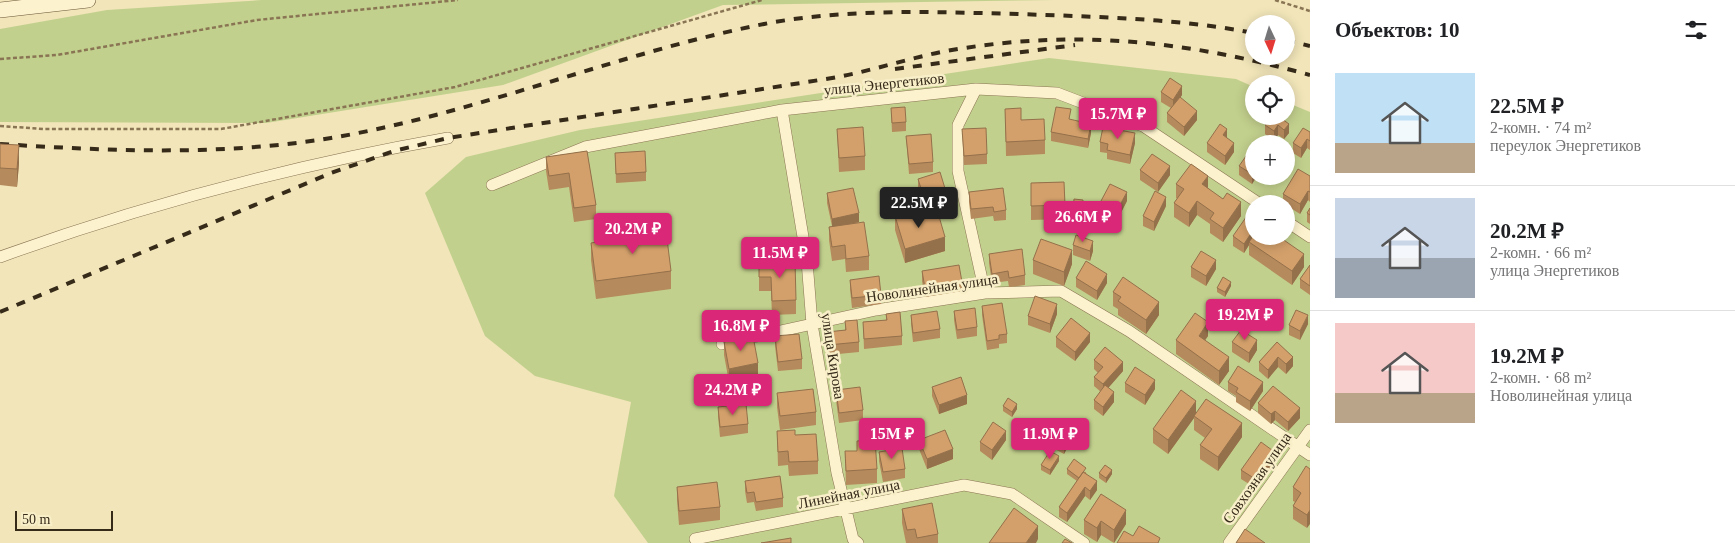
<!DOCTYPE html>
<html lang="ru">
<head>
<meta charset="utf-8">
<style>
  :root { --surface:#fff; --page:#f2f2f2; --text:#202124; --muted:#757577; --line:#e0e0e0; --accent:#db2777 }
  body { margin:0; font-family:"Times New Roman",serif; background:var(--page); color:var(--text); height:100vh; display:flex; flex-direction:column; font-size:19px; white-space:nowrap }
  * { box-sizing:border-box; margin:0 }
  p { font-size:16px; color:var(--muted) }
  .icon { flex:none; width:28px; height:28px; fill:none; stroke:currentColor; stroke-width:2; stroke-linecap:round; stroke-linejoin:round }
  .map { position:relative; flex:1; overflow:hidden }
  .sheet { display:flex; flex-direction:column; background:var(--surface); width:425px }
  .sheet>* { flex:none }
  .needle { width:32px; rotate:176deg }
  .fabs { position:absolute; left:1245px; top:15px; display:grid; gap:10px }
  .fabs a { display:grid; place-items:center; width:50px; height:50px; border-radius:50%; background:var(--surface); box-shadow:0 2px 12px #0003; font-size:25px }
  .scale { position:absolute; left:15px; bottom:12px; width:98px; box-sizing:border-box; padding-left:5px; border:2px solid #362a19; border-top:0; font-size:14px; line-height:18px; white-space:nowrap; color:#362a19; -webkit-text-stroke:4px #f8efc9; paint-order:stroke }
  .price { position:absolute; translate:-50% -42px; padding:0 11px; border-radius:5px; background:var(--accent); color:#fff; font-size:16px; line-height:32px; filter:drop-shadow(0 1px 2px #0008) }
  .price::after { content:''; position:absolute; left:50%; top:30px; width:15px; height:11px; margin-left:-8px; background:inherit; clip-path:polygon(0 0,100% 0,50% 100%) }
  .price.on { background:#222; color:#fff }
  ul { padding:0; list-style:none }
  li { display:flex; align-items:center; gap:15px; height:125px; padding:0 25px }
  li+li { border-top:1px solid var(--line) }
  li span { display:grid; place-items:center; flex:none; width:140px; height:100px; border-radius:0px; color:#555 }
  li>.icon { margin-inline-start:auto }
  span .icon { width:60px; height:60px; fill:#fffc; stroke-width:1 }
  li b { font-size:21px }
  h2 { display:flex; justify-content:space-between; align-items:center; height:60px; padding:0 25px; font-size:21px }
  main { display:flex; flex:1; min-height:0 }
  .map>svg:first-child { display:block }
  .green { fill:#c2d08d; fill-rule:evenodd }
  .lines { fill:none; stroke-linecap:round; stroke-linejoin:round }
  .minor-casing { stroke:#897453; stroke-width:12 }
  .secondary-casing { stroke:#6a5536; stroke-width:16 }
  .path { stroke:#897453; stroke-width:2.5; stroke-dasharray:4 2.5; stroke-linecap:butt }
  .minor { stroke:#fcf2cd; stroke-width:11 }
  .secondary { stroke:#fcf2cd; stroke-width:15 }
  .rail { stroke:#362a19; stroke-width:4; stroke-dasharray:9 9; stroke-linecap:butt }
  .wall { fill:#b58a5c }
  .shaded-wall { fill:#94704b }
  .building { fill:#d3a06b; stroke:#94704b }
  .labels { text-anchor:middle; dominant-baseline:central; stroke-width:5; stroke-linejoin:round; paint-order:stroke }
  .street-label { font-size:15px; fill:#362a19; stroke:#f8efc9 }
</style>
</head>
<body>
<main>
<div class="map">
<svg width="1310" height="543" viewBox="0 0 1310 543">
  <rect width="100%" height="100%" fill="#f1e5b9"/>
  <path class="green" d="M262 0H1055L723 5 503 85 266 123 0 122V29L107 10Z
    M1049 58 1236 79 1254 87V116H1286V102L1310 112V543H648L614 496 631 402 535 376 485 336 425 193 466 157 580 130ZM1254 144H1286V176H1254ZM1254 204H1286V236H1254Z"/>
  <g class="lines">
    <defs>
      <path id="minor" d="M976 89 958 125V171L985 293
        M782 110 807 261 812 324 837 473 853 539 858 543
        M492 185 585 147 782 110 976 89 1057 93 1143 126 1260 204
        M1286 221 1310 237
        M0 257C146 204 295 165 448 138
        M722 344 876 310 985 293 1061 291 1129 331 1310 455
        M695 539 964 485 1012 494 1084 543
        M1229 543 1310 430"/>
      <path id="secondary" d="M0 10 88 0"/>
    </defs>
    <use href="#minor" class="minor-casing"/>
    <use href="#secondary" class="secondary-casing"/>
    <path class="path" d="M1275 0 1310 11
      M0 59 57 55 257 20 458 0
      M0 126 44 129H221L455 87 762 0"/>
    <use href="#minor" class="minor"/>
    <use href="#secondary" class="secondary"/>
    <path class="rail" d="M1286 40 1310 46
      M895 69 1075 45
      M0 144C111 151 221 156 331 138 479 113 617 53 764 24 847 8 934 12 1018 14 1097 17 1176 18 1254 33
      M0 312 331 173 394 151 448 138C574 118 700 99 826 79 871 72 913 56 958 49 1082 29 1191 42 1310 75"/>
  </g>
  <path class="wall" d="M1161 92 1182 95 1180 97 1197 120 1184 136 1167 122V113L1171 108 1161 102Z
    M891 108 906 122V131L892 132Z
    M1005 109 1021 120 1045 140V154L1006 156Z
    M1271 116 1289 133 1284 139 1278 135 1274 141 1265 134V125Z
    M1071 120 1091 133 1088 148 1051 141V132Z
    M837 129 865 156V170L839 172Z
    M962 129 987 154V164L964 165Z
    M1310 132V150L1307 148 1301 158 1293 153V143Z
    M906 136 933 162V172L909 174Z
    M1227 138 1234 152 1225 165 1207 152V143Z
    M1100 142 1135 143 1130 164 1107 159V153L1100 152Z
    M0 144 19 163 17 187 0 185Z
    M587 151 596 205V219L574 222 569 187 549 190 546 171V157Z
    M1254 151V176H1257L1252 184 1239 175V166Z
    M615 153 646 172V181L616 183Z
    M1140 170 1170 175 1158 192 1140 180Z
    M1310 176V202L1308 200 1300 214 1286 205V204H1283V194Z
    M918 179 947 204 925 211 918 188Z
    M1064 182 1065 219 1031 220V183Z
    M1176 184 1208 188 1241 216 1223 242 1210 233V224L1197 215 1189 227 1174 217V203L1177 198H1176Z
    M969 192 1006 210V220L994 221 993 216 971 219 969 202Z
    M827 193 859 222 853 224 869 256V270L846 272 845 259 832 261 829 240V227L832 226 827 203Z
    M1074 199 1083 200V220H1073Z
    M1127 201 1115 224 1108 220 1102 232 1092 228V218Z
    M1166 206 1154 231 1143 226V216Z
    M1310 208V224L1307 222V213Z
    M895 216 916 220 945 251 905 263 895 230Z
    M639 227 671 271V289L596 299 591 260V243L639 236Z
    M1233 236H1254L1304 267 1292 285 1249 255V245L1244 253 1233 246Z
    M1073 245 1093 251 1090 261 1073 255Z
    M989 254 1025 275V285L1009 287 1008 281 992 283 989 263Z
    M1033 260 1072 264 1064 286 1033 274Z
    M759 262 796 300V314L772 315 771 291H759Z
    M1310 265V295L1300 288V279Z
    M1191 267 1216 269 1206 286 1191 277Z
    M922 271 962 282V291L925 297 922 281Z
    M1076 278 1107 283 1097 300 1076 287Z
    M850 280 881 295V304L852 308 850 289Z
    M1231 286 1225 297 1217 292V288Z
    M1113 292 1159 315 1146 334 1118 315V309L1113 306Z
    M982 306 1007 334V343L999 344V348L987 350 982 315Z
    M954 311 977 327V336L957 339 954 320Z
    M886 314 902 336V345L864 349 863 322 886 320Z
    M1057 314 1050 333 1028 325V316Z
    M911 315 940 329V338L913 342 911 324Z
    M845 321 859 342V352L828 355 827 332 845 330Z
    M1308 324 1300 340 1289 335V325Z
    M775 336 802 359V369L778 371 775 346Z
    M1208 336 1205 340 1229 371 1219 385 1176 354V340Z
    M1056 337 1090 342 1075 361 1056 347Z
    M724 342 758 376 729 382 724 355Z
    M1232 342 1257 350 1249 363 1232 352Z
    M1277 342 1293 366 1286 374 1278 367 1268 379 1259 371V362Z
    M1094 360 1123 371 1108 388 1114 402 1103 416 1094 409V400L1101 392 1094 386V377L1098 373 1094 369Z
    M1228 382 1263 391 1250 411 1236 402V396L1228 391Z
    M1125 383 1155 389 1145 405 1125 392Z
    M932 387 967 404 939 414 932 396Z
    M836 390 863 410V420L839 423 836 400Z
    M777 393 816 412V425L780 430 777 407Z
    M1258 403 1300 418 1288 431 1275 420 1271 424 1258 413Z
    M1003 406 1017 409 1012 417 1003 411Z
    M718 407 748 424V433L720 437 718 416Z
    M1196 413 1242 437 1218 471 1200 459V445L1205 438 1194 430V418L1168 454 1153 443V429Z
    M777 431 795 435 818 461V474L789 476 788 465 778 466Z
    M1051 437 1072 439 1064 454 1051 447Z
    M919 440 953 459 927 469 919 449Z
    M1006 440 992 460 980 451V442Z
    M857 441 877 469V483L846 485 845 451H857Z
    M879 452 905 469V478L883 482 879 461Z
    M1059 461 1050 475 1041 470V465Z
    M1276 462 1257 489 1241 479V470Z
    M1067 469 1086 472V473L1097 490 1090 500 1085 496 1067 522 1059 517V507L1077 481 1067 474Z
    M1310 469 1307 528 1293 519V506L1295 502 1293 501V487Z
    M1099 473 1112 474 1106 483 1099 478Z
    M745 481 783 498V507L756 511 754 502 747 503 745 491Z
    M677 487 720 507V520L679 525 677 500Z
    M1101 494 1126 524 1114 543 1101 535 1097 542 1084 534V520Z
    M902 509 938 534V543H906L902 523Z"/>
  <path class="shaded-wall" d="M1182 86V95L1173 109V100Z
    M1197 111V120L1184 136V127Z
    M1091 124V133L1088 148V139Z
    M1289 124V133L1284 139V130Z
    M1278 125V135L1274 141V131Z
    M1227 129V138L1223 135Z
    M1135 133V143L1130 164V155Z
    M1307 139V148L1301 158V148Z
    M1234 143V152L1225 165V156Z
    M19 145V163L17 187V169Z
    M1170 166V175L1158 192V183Z
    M1254 172V176H1257L1252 184V174Z
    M1208 176V190L1202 184Z
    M1308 191V200L1300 214V204Z
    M1127 192V201L1115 224V214Z
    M947 195V204L925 211V201Z
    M1166 197V206L1154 231V222Z
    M1197 201V215L1189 227V213Z
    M1241 202V216L1223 242V228Z
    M1108 211V220L1102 232V223Z
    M859 213V222L832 228V219Z
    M1254 229V236L1249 242V245L1244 253V244Z
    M945 237V251L905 263V249Z
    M1093 241V251L1090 261V251Z
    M1072 250V264L1064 286V272Z
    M1304 254V267L1292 285V271Z
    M1216 260V269L1206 286V276Z
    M1107 274V283L1097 300V291Z
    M1231 282V286L1225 297V292Z
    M1159 302V315L1146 334V320Z
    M1057 304V314L1050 333V324Z
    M1308 315V324L1300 340V331Z
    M1208 322V336L1199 349V336Z
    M1090 333V342L1075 361V352Z
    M1257 340V350L1249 363V353Z
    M1229 357V371L1219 385V371Z
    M1278 357V367L1268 379V370Z
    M1293 357V366L1286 374V364Z
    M1123 362V371L1103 394V384Z
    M758 363V376L729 382V369Z
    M1155 380V389L1145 405V395Z
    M1263 382V391L1250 411V401Z
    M1114 392V402L1103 416V407Z
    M967 395V404L939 414V405Z
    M1196 401V415L1194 416V418L1168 454V440Z
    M1017 404V409L1012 417V412Z
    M1300 408V418L1288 431V422Z
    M1275 411V420L1271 424V414Z
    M1242 423V437L1218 471V457Z
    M1072 429V439L1064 454V444Z
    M1006 431V440L992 460V450Z
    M953 449V459L927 469V459Z
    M1276 453V462L1257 489V480Z
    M1059 456V461L1050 475V470Z
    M1112 470V474L1106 483V478Z
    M1097 481V490L1090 500V491Z
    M1085 487V496L1067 522V513Z
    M1126 510V524L1114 543V530Z
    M1310 510V524L1307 528V515Z
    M1101 521V535L1097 542V528Z
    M1038 526V539L1036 543H1026Z"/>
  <path class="building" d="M1170 78 1182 86 1173 100 1161 92Z
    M1180 97 1197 111 1184 127 1167 113Z
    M905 107 906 122 892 123 891 108Z
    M1056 107 1071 109 1069 119 1091 124 1088 139 1051 132Z
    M1021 108V120L1044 119 1045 140 1006 142 1005 109Z
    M1271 116H1278L1289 124 1284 130 1278 125 1274 131 1265 125Z
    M1220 124 1227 129 1223 135 1234 143 1225 156 1207 143Z
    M863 127 865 156 839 158 837 129Z
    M1103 127 1135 133 1130 155 1107 150 1108 144 1100 142Z
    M986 128 987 154 964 156 962 129Z
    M1303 128 1310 132V141L1307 139 1301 148 1293 143Z
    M931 134 933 162 909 164 906 136Z
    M0 144 19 145 17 169 0 168Z
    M1251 149 1254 151V172L1252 174 1239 166Z
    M587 151 596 205 574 208 569 173 549 176 546 157Z
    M645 151 646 172 616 174 615 153Z
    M1152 154 1170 166 1158 183 1140 170Z
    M1191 164 1208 176 1202 184 1223 199 1227 193 1241 202 1223 228 1210 219 1214 213 1197 201 1189 213 1174 203 1184 189 1176 184Z
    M1298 169 1310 176V192L1308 191 1300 204 1283 194Z
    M940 172 947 195 925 201 918 179Z
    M1064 182 1065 205 1031 206V183Z
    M1110 184 1127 192 1115 214 1108 211 1102 223 1092 218Z
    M853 188 859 213 832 219 827 193Z
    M1003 188 1006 210 994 212 993 207 971 209 969 192Z
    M1155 191 1166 197 1154 222 1143 216Z
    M1074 199 1083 200V215H1073Z
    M1310 208V215L1307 213Z
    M1251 210 1254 212V229L1244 244 1233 236Z
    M913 211 916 220 938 213 945 237 905 249 895 216Z
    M864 222 869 256 846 259 845 245 832 247 829 227Z
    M665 223 671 271 596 281 591 243 640 236 639 227Z
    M1076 235 1093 241 1090 251 1073 245Z
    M1254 235V236H1278L1304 254 1292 271 1249 242Z
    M1041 239 1072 250 1064 272 1033 260Z
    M1022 249 1025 275 1009 278 1008 271 992 274 989 254Z
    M1201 251 1216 260 1206 276 1191 267Z
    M795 261 796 300 772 301 771 277H759V262Z
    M1086 261 1107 274 1097 291 1076 278Z
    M959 265 962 282 925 288 922 271Z
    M1310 265V286L1300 279Z
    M879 276 881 295 852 298 850 280Z
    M1123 277 1159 302 1146 320 1118 301 1121 297 1113 292Z
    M1223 277 1231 282 1225 292 1217 288Z
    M1035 296 1057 304 1050 324 1028 316Z
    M1002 303 1007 334 999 335V339L987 341 982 306Z
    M975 308 977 327 957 330 954 311Z
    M1296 310 1308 315 1300 331 1289 325Z
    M937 311 940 329 913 333 911 315Z
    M900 312 902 336 864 339 863 322 887 320 886 314Z
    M1195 313 1208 322 1199 336 1229 357 1219 371 1176 340Z
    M1071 318 1090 333 1075 352 1056 337Z
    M857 320 859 342 828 345 827 332 846 330 845 321Z
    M1241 330 1257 340 1249 353 1232 342Z
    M799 334 802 359 778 362 775 336Z
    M753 336 758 363 729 369 724 342Z
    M1277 342 1293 357 1286 364 1278 357 1268 370 1259 362Z
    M1105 347 1123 362 1103 384 1094 377 1103 367 1094 360Z
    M1238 366 1263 382 1250 401 1236 392 1238 388 1228 382Z
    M1135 367 1155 380 1145 395 1125 383Z
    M961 377 967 395 939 405 932 387Z
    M1105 385 1114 392 1103 407 1094 400Z
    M1273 386 1300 408 1288 422 1275 411 1271 414 1258 403Z
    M860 387 863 410 839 413 836 390Z
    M813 389 816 412 780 416 777 393Z
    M1181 390 1196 401 1168 440 1153 429Z
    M1008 398 1017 404 1012 412 1003 406Z
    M1206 399 1242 423 1218 457 1200 445 1212 429 1194 416Z
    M746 404 748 424 720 427 718 407Z
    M993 422 1006 431 992 450 980 442Z
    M1059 423 1072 429 1064 444 1051 437Z
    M795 430V435L816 434 818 461 789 462 788 451 778 452 777 431Z
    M945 430 953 449 927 459 919 440Z
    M875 439 877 469 846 471 845 451H857V441Z
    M1261 442 1276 453 1257 480 1241 470Z
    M902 448 905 469 883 472 879 452Z
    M1050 451 1059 456 1050 470 1041 465Z
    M1074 459 1086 468 1079 478 1067 469Z
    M1105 465 1112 470 1106 478 1099 473Z
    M1306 466 1310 469V510L1307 515 1293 506 1301 493 1293 487Z
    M1083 472 1097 481 1090 491 1085 487 1067 513 1059 507Z
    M780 476 783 498 756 502 754 492 747 493 745 481Z
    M717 482 720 507 679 511 677 487Z
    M1101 494 1126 510 1114 530 1101 521 1097 528 1084 520Z
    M932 503 938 534 917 538 915 529 907 530 902 509Z
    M1014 508 1038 526 1026 543H989Z
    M1139 526 1160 538 1158 543H1117L1124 531 1133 536Z
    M1245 529 1265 543H1236Z
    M791 538V543H761Z
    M1065 539 1072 543H1062Z"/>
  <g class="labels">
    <g class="street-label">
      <text transform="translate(884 84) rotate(-6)">улица Энергетиков</text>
      <text transform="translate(932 288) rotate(-8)">Новолинейная улица</text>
      <text transform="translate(833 356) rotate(81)">улица Кирова</text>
      <text transform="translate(1257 478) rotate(-55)">Совхозная улица</text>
      <text transform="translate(849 494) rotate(-11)">Линейная улица</text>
    </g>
  </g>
</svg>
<div class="fabs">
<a><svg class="needle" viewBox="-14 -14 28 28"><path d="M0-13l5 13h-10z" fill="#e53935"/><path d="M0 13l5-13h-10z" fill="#757577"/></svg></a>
<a><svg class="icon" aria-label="locate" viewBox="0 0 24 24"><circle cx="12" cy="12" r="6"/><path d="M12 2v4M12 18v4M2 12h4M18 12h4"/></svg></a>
<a>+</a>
<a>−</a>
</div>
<div class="scale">50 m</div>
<b class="price" style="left:1118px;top:140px">15.7M ₽</b>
<b class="price on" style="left:919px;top:229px">22.5M ₽</b>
<b class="price" style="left:1083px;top:243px">26.6M ₽</b>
<b class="price" style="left:633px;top:255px">20.2M ₽</b>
<b class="price" style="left:780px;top:279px">11.5M ₽</b>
<b class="price" style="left:1245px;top:341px">19.2M ₽</b>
<b class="price" style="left:741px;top:352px">16.8M ₽</b>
<b class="price" style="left:733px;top:416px">24.2M ₽</b>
<b class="price" style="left:892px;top:460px">15M ₽</b>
<b class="price" style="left:1050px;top:460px">11.9M ₽</b>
</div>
<section class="sheet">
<h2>Объектов: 10<svg class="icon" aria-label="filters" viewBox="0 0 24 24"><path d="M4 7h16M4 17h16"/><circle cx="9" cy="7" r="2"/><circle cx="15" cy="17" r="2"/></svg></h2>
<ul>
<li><span style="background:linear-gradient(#bfe0f5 70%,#b9a48a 0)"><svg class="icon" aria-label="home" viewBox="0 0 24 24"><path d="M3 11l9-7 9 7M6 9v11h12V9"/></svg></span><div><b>22.5M ₽</b><p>2-комн. · 74 m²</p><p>переулок Энергетиков</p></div></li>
<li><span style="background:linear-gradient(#c9d6e8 60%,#9aa5b1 0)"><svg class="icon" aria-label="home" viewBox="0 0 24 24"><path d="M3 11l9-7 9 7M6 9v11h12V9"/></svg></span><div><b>20.2M ₽</b><p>2-комн. · 66 m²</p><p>улица Энергетиков</p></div></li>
<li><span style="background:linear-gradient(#f6c9c9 70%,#b9a48a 0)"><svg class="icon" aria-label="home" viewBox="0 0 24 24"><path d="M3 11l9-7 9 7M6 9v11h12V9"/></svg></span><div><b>19.2M ₽</b><p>2-комн. · 68 m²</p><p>Новолинейная улица</p></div></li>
</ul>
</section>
</main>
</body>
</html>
